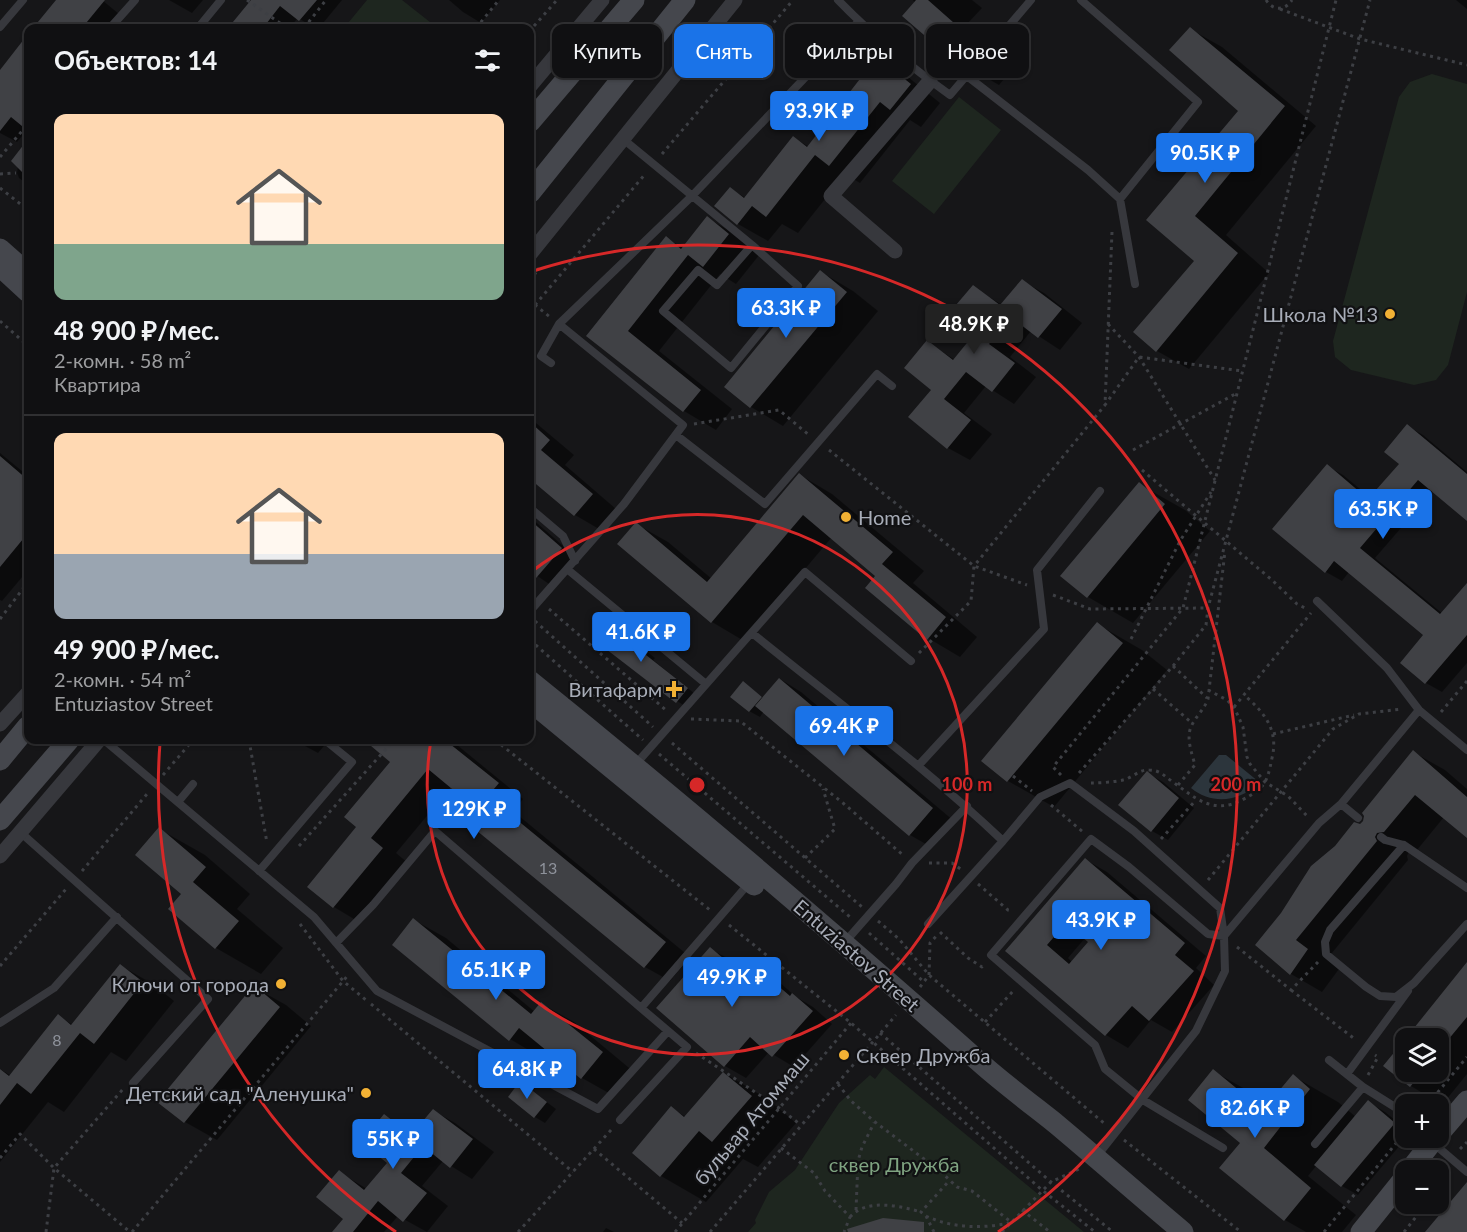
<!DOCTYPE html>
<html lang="ru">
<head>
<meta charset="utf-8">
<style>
  :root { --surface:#101012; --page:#1e1e20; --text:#f1f3f6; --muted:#9c9d9f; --line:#303032; --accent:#1a73e8 }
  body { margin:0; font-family:Lato,sans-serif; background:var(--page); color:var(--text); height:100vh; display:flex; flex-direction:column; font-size:22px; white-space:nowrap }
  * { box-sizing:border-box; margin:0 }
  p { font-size:20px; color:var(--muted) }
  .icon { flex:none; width:33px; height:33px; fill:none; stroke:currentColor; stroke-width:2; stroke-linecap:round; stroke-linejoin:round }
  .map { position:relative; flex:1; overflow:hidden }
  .drawer { position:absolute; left:24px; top:24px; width:510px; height:720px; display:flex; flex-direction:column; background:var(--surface); border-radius:12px; box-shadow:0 2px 4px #0004,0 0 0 2px var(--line) }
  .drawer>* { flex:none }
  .top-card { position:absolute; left:552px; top:24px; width:570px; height:54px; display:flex; gap:12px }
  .buttons { position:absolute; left:1395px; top:1028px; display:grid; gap:12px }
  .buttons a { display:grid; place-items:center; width:54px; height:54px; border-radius:12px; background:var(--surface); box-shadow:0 2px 4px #0004,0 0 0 2px var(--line); font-size:30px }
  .price { position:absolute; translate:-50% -51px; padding:0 14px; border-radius:6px; background:var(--accent); color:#fff; font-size:20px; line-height:39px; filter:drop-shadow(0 2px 3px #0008) }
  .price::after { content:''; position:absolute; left:50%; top:36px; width:18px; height:14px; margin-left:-9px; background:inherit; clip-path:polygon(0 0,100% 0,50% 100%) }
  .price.on { background:#222; color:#fff }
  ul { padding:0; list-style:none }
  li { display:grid; align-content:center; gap:12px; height:318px; padding:0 30px }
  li+li { border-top:2px solid var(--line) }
  li span { display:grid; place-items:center; height:186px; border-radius:12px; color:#555 }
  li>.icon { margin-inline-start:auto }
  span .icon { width:108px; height:108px; fill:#fffc; stroke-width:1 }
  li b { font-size:26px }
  h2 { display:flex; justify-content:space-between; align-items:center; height:72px; padding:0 30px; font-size:26px }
  .chip { padding:0 21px; border-radius:12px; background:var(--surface); box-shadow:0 2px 4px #0004,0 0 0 2px var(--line); font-size:21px; line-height:54px }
  .chip.on { background:var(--accent); color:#fff }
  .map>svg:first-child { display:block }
  .green { fill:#1e261f }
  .water { fill:#2c353c }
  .shadow { fill:#0007; fill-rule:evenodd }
  .building { fill:#404145; fill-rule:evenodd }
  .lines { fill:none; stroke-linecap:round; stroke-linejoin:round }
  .path { stroke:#3d3f44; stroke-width:3; stroke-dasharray:3 4.5; stroke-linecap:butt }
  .lane { stroke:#37383d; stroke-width:8 }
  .street { stroke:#37383d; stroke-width:15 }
  .secondary { stroke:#45474d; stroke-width:21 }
  .ring { fill:none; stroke:#d62828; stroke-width:3 }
  .poi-dot { fill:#f2b134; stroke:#111113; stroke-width:2 }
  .labels { text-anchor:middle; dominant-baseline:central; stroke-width:4.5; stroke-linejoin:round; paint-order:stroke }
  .number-label { font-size:16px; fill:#8e929b }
  .poi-label { font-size:20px; fill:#a8adb8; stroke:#111113; text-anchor:end }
  .street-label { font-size:20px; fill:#a8adb8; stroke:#111113 }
  .park-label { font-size:20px; fill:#7fa381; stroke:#111113 }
  .centre { fill:#d62828; stroke:#111113; stroke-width:3 }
  .ring-label { font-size:18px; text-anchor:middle; font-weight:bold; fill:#d62828; stroke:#111113; stroke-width:4.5; stroke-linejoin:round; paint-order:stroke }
</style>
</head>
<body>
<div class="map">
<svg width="1467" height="1232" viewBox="0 0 1467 1232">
  <rect width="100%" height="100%" fill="#161618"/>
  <path class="green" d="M367 0H402L435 26 433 28H344Z
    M1432 74 1467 84V292L1448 365 1436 380 1414 385 1351 370 1335 357 1333 341 1399 97 1410 82Z
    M959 97 1001 130 934 214 892 181Z
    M884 1067 1084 1232H748L756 1223 755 1220 769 1192 795 1170 839 1103 870 1075 875 1079Z"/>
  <path class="water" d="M1219 755H1226L1259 782 1258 784C1238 802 1212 805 1191 788Z"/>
  <path class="shadow" d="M58 0H102L119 14 107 28H35Z
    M169 0H203L192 13Z
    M253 0H342L319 28H315L298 18 289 28H229Z
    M449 0H500L481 23 463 12Z
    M913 0H972L982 8 968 23 1016 65 999 85 954 59Z
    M1456 0H1467V9Z
    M1190 29 1222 47 1316 126 1226 235 1269 273 1189 369 1157 351 1196 261 1148 220 1240 111Z
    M28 37V129L17 142 0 133V72Z
    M878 59 908 77 940 103 921 127 910 120 860 183 845 174 798 233 782 224 768 241 738 224 730 189 746 198 794 138 809 147Z
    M28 141V185L19 178 17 173 18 166 13 161Z
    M707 218 739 236 760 254 736 284 720 274 659 351 732 409 716 430 684 411 589 336 666 238 683 248Z
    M821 272 853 291 878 311 783 426 751 407 726 387Z
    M1022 281 1044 293 1082 323 1060 350 1031 331 1010 357 1036 377 1014 404 986 386 964 413 992 434 970 460 948 448 910 417 933 390 927 342 955 360 977 333 973 287 1002 305Z
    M530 418 574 455 565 465 616 509 599 529 575 515 530 477V465L533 461 530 459Z
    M1407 426 1423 435 1467 472V519L1433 491 1375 558 1443 614 1467 585V663L1442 692 1426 683 1402 662 1425 635 1349 572 1342 581 1326 572 1327 466 1343 475 1371 498 1401 464Z
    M0 453 28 476V570L2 601 0 600Z
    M800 475 832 494 924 571 913 583 977 637 960 657 928 638 877 576 832 537 744 641 712 622 636 524 668 542 712 579Z
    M1139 484 1185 510 1210 531 1133 623 1088 597Z
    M530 517 577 558 552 586 530 571Z
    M1097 624 1142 650 1167 670 1054 807 1008 781 983 761Z
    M604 628 620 640H632L655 658 653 660 695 694 685 706 677 701Z
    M780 679 801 692 954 821 931 847 910 835 764 711 760 717 749 711 743 683 764 698Z
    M294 740H329L318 753Z
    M366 740H451L523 799 513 811 690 957 670 981 645 967 477 808 451 787 396 853 408 863 359 922 334 907 309 886 358 827 392 761Z
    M1413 752 1445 770 1467 789V836L1444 817 1417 850 1409 851 1407 856 1408 860 1327 959 1339 969 1322 992 1291 974 1257 945 1360 825Z
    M1147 773 1163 782 1194 808 1168 840 1152 831Z
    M159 829 205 855 250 894 237 909 283 948 261 974 216 948 183 894Z
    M1086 860 1107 872 1206 956 1196 968 1214 985 1172 1032 1151 1020 1128 1048 1106 1035 1007 951ZM1085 938 1090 942 1073 963 1068 958Z
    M414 920 446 938 535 1012 542 1004 574 1022 634 1072 614 1096 582 1078 548 1050 542 1058 510 1039Z
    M710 949 731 960 740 969 747 961 768 972 796 997 813 1007 832 1024 794 1067 769 1052 746 1078 725 1066 658 1008Z
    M1467 965V1074L1442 1105 1411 1086 1406 1071H1438V1038H1408Z
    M121 966 153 984 174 1001 126 1061 111 1052 64 1112 48 1102 0 1162V1069L11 1076 58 1016 73 1025Z
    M254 987 286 1005 311 1026 217 1140 185 1122Z
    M1213 1071 1259 1097 1269 1105 1293 1076 1338 1102 1356 1117 1368 1102 1385 1112 1406 1129V1137H1407L1358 1195 1342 1186 1317 1165 1308 1176 1356 1215 1342 1232H1306L1285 1220 1221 1168 1242 1143Z
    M724 1073 769 1100 796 1123 758 1167 743 1159 706 1202 661 1176 634 1153 671 1108 686 1117Z
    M521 1083 556 1109 545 1123 535 1117Z
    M434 1111 455 1123 494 1152 472 1179 443 1161 422 1186 448 1206 427 1232 398 1216 384 1232H334L345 1219 339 1172 367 1189 389 1163 385 1116 414 1134Z
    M606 1228 614 1232H603Z"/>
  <path class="building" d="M56 0H105L82 28H33Z
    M251 0H317L299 21 280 6 263 28H228Z
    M916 0H928L971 38 953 60 902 16Z
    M1190 27 1285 106 1195 216 1238 253 1156 352 1133 332 1194 261 1146 220 1238 111 1169 50Z
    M28 34V131L11 117 0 131V70Z
    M877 57 911 84 890 110 880 102 829 166 815 155 766 217 752 206 737 225 714 206 730 187 744 198 793 136 807 147Z
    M28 139V178L11 161Z
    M707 216 729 234 703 267 688 255 628 331 701 390 683 412 586 336 666 236 681 249Z
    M820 270 847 292 750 408 724 387Z
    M1022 279 1062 309 1038 338 1011 317 989 344 1015 363 992 392 966 372 944 399 971 420 947 449 908 417 931 390 904 368 927 340 953 360 975 333 950 312 973 285 1000 305Z
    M530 422 550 440 541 450 593 494 574 516 530 479Z
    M1407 424 1467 474V521L1418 480 1360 548 1440 614 1467 583V635L1425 684 1400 663 1423 635 1334 561 1325 573 1272 529 1327 464 1368 499 1399 464 1384 452Z
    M0 456 28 480V533L0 567Z
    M799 473 893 552 882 564 946 617 927 640 865 588 875 576 803 515 711 623 617 544 636 522 707 582Z
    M1139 482 1165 504 1087 598 1060 576Z
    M530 520 562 548 530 585Z
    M1097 622 1123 643 1007 782 981 761Z
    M603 626 619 639 624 633 648 652 646 655 688 688 676 703 593 639Z
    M779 678 933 808 909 836 755 706Z
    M743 681 762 697 749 712 730 697Z
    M364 740H445L499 783 488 796 666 942 644 968 465 821 475 808 428 769 371 838 383 848 333 908 307 887 356 827 344 817 390 762Z
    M1413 750 1467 797V838L1415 795 1384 832 1377 833 1375 837 1377 841 1296 940 1308 949 1290 975 1255 945 1281 913 1311 866 1335 846 1354 822 1360 824 1363 821 1364 816 1362 813Z
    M1147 771 1179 798 1151 832 1118 805Z
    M159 827 206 867 193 882 239 921 215 949 168 909 181 894 135 855Z
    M1085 858 1185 943 1175 955 1194 971 1149 1021 1132 1006 1105 1036 1005 951ZM1066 923 1088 942 1069 964 1047 945Z
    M413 918 531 1014 541 1002 603 1052 581 1079 519 1028 509 1041 392 945Z
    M710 947 737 970 747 959 790 996 792 993 813 1011 772 1057 750 1037 724 1067 656 1008Z
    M1467 962V1017L1438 1052V1038H1406Z
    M120 964 143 982 94 1044 80 1033 31 1094 17 1083 0 1105V1069L9 1076 58 1014 71 1025Z
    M254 985 280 1007 184 1123 157 1102Z
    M1406 1038V1071H1423L1410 1087 1383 1066Z
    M1213 1069 1263 1110 1293 1074 1310 1089 1264 1148 1311 1188 1284 1221 1219 1168 1240 1143 1188 1100Z
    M723 1072 752 1096 712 1142 699 1131 660 1177 632 1153 671 1106 684 1117Z
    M520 1081 547 1102 534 1118 508 1097Z
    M1368 1100 1395 1123 1341 1187 1314 1165Z
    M433 1109 473 1139 450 1168 423 1146 401 1173 427 1193 403 1222 378 1201 353 1232H332L343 1219 316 1197 339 1170 364 1190 387 1163 361 1142 384 1114 411 1135Z
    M1467 1182V1232H1425Z
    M883 1218 924 1222V1232H848L847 1229Z"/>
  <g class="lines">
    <path class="path" d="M247 0 287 28
      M1266 0C1273 11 1285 11 1292 0
      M1280 9 1360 39 1467 65
      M534 26 557 0
      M304 28 326 0
      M476 28 499 0
      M662 154 793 0
      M0 157 28 124
      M0 174 16 173
      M0 188 28 210
      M1112 232 1105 405 1139 357 1242 371
      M530 281 539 268
      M535 305 646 173
      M530 311 535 305 550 317
      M0 321 28 346
      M1108 324 1139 357 1215 480
      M694 424 779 410 809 435
      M829 450 974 566 1027 585
      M1133 450 1237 393
      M1142 470 1272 580 1297 604 1307 609
      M1053 595 1090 609 1208 608
      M549 609 667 711
      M0 619 28 582
      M535 621 653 727
      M1131 639 1180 541 1211 492
      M530 640 643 740
      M919 653 971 601 974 566 1105 405
      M1173 666 1207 698
      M1153 689 1193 724
      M1208 690 1227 700 1234 707 1243 727 1247 757 1250 764 1265 782 1288 796 1309 818
      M1234 707 1311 613
      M1441 712 1467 681
      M691 719 740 721 843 803 904 856
      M1273 734 1354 715
      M249 740 267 843
      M495 740 710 910
      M672 743 862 907
      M659 754 850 917
      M1079 773 1173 666 1206 625 1208 608 1370 0
      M163 775 193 740
      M1061 775 1053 767 1183 608 1336 0
      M1013 776 1032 791
      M1091 783C1101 783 1114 782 1123 780 1132 778 1140 769 1149 770 1160 770 1164 776 1173 782 1195 798 1213 815 1242 800 1265 788 1267 783 1272 758 1279 730 1264 712 1244 695
      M1178 785 1195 765C1192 754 1186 738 1191 727 1195 717 1204 710 1208 699L1225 551
      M1051 805 1083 832
      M1161 839 1196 800
      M299 846 394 740
      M805 858 835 829 823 789
      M929 863H952L962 870
      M82 871 147 794
      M1208 880 1333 729 1359 714 1402 709
      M978 884 1008 910 1013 911
      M878 921 899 939 929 975 1105 1124
      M300 924 343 981 366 1000
      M729 925 851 1023 1042 1190 1095 1232
      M940 932 968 958 982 967 984 965
      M869 933 924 982
      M1237 947 1291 990 1318 962
      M0 966 66 889
      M920 987 929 975 930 943 938 934
      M1291 990 1356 1040
      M371 1004 573 1172
      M985 1022 1014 990
      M880 1033 1051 1182 1113 1232
      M696 1053 779 1108 801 1125
      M1368 1075 1378 1057 1375 1055
      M838 1084 851 1101 875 1122 940 1171 957 1187 972 1191 1011 1222
      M1428 1104 1467 1057
      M1124 1140 1241 1232
      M781 1148 814 1173 825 1191 850 1217 844 1232
      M594 1149 682 1223
      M1460 1149 1467 1142
      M0 1158 20 1134 54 1168 130 1232
      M1438 1188 1450 1173
      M856 1210 858 1161 862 1147 874 1123
      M1022 1210 1050 1232
      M926 1216C951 1228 982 1229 1009 1223
      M850 1217C867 1198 900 1206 921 1212
      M46 1232 54 1168 124 1088
      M132 1232 349 974
      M518 1232 612 1129
      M675 1232 851 1023
      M710 1232 896 1015
      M934 1232 926 1216 921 1212 949 1181
      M1002 1232 1051 1182 1081 1168
      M1324 1232 1406 1131
      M1404 1232 1427 1203"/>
    <path class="lane" d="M838 0C872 35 911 67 950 95L1031 0
      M0 27 23 0
      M110 28 135 0
      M198 28 221 0
      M967 76 1088 170 1120 199 1198 102 1081 0
      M623 139 752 245 798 286 731 368 663 311 698 270 717 285 752 245
      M1120 199 1135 284
      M551 363 541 356 559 324 692 196 859 21
      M676 435 765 504 877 374 892 386
      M530 508 563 536 575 561
      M567 569 706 684
      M1317 601 1387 668 1419 710 1467 750
      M530 611 624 504 683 425 559 324
      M752 633C836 701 924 766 1003 841L1040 797 1070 783 1134 831 1220 908 1224 936 1208 934 1129 867 1091 839 991 955 1095 1045 1105 1069 1143 1100 1223 1148
      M104 740 314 917 377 991 598 1109 668 1031
      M635 765 805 572 911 661
      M918 766 1044 629 1037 570 1100 491
      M178 802 193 784
      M1341 804 1358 818
      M20 832 208 999 133 1083
      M1381 837 1385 840 1404 845 1467 888
      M1404 845 1330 930 1325 942 1326 954 1366 987 1380 996 1396 997 1414 983 1467 924
      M259 871 352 762 325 740
      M928 924 1003 841
      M845 942 896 884 912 863 967 806
      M336 943 373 905 435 831 641 1008
      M0 1023 54 988 117 917
      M1329 1060 1363 1087 1406 1114
      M1347 1074 1408 991
      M620 1120 687 1047 641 1008 750 882
      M1433 1143 1467 1172
      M1315 1144 1363 1087
      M1097 1156 1196 1031 1225 971 1224 936 1319 823 1341 804 1419 710"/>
    <path class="street" d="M530 86 602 0
      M895 251 831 196 930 81
      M530 254 735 0
      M0 724 28 693
      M0 856 99 740"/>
    <path class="secondary" d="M530 122 634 0
      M530 193 685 0
      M0 249 28 274
      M3 269 28 292
      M530 681C684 805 835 934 984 1066 1007 1086 1031 1104 1055 1123 1098 1159 1140 1196 1183 1232
      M530 701 754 885
      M0 760 28 726
      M0 820 69 740
      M1438 1135 1467 1101
      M1410 1170 1436 1137
      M1361 1232 1406 1176"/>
  </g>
  <g class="ring">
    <path d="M531 572A270 270 0 1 1 431 740"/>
    <path d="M396 1232A539 539 0 0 1 160 743M530 272A539 539 0 0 1 998 1232"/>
  </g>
  <g class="poi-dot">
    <circle cx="1390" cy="314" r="6"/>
    <circle cx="846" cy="517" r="6"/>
    <path d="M671 680h6v6h6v6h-6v6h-6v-6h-6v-6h6z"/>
    <circle cx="281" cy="984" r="6"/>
    <circle cx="844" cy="1055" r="6"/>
    <circle cx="366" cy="1093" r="6"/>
  </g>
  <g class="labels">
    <g class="number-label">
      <text x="548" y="867">13</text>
      <text x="57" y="1039">8</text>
    </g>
    <g class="poi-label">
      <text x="1378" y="314">Школа №13</text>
      <text x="858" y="517" text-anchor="start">Home</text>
      <text x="662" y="689">Витафарм</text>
      <text x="269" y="984">Ключи от города</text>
      <text x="856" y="1055" text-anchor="start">Сквер Дружба</text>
      <text x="354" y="1093">Детский сад "Аленушка"</text>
    </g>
    <g class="street-label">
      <text transform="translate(857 955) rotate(41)">Entuziastov Street</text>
      <text transform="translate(751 1118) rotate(-50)">бульвар Атоммаш</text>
    </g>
    <g class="park-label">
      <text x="894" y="1164">сквер Дружба</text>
    </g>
  </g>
  <circle cx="697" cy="785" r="9" class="centre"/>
  <g class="ring-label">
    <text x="967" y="791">100 m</text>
    <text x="1236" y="791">200 m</text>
  </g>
</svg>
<div class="buttons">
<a><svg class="icon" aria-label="layers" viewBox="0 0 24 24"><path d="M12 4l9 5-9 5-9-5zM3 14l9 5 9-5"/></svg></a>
<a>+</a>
<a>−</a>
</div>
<b class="price" style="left:819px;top:142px">93.9K ₽</b>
<b class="price" style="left:1205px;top:184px">90.5K ₽</b>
<b class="price" style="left:786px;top:339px">63.3K ₽</b>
<b class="price on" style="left:974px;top:355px">48.9K ₽</b>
<b class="price" style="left:1383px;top:540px">63.5K ₽</b>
<b class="price" style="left:641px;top:663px">41.6K ₽</b>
<b class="price" style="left:844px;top:757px">69.4K ₽</b>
<b class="price" style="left:474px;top:840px">129K ₽</b>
<b class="price" style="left:1101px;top:951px">43.9K ₽</b>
<b class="price" style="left:496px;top:1001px">65.1K ₽</b>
<b class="price" style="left:732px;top:1008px">49.9K ₽</b>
<b class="price" style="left:527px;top:1100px">64.8K ₽</b>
<b class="price" style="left:1255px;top:1139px">82.6K ₽</b>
<b class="price" style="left:393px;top:1170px">55K ₽</b>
<div class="top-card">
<a class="chip">Купить</a>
<a class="chip on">Снять</a>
<a class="chip">Фильтры</a>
<a class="chip">Новое</a>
</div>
<section class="drawer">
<h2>Объектов: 14<svg class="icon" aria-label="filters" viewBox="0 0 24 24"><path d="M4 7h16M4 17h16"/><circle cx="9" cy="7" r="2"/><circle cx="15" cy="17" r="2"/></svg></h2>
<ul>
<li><span style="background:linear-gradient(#ffd9b3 70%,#7fa58c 0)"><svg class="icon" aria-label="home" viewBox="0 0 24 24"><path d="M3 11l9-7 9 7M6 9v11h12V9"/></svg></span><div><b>48 900 ₽/мес.</b><p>2-комн. · 58 m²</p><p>Квартира</p></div></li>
<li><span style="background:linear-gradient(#ffd9b3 65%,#9aa5b1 0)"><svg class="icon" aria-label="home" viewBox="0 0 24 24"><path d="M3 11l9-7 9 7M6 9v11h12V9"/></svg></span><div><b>49 900 ₽/мес.</b><p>2-комн. · 54 m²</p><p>Entuziastov Street</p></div></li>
</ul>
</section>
</div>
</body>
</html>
